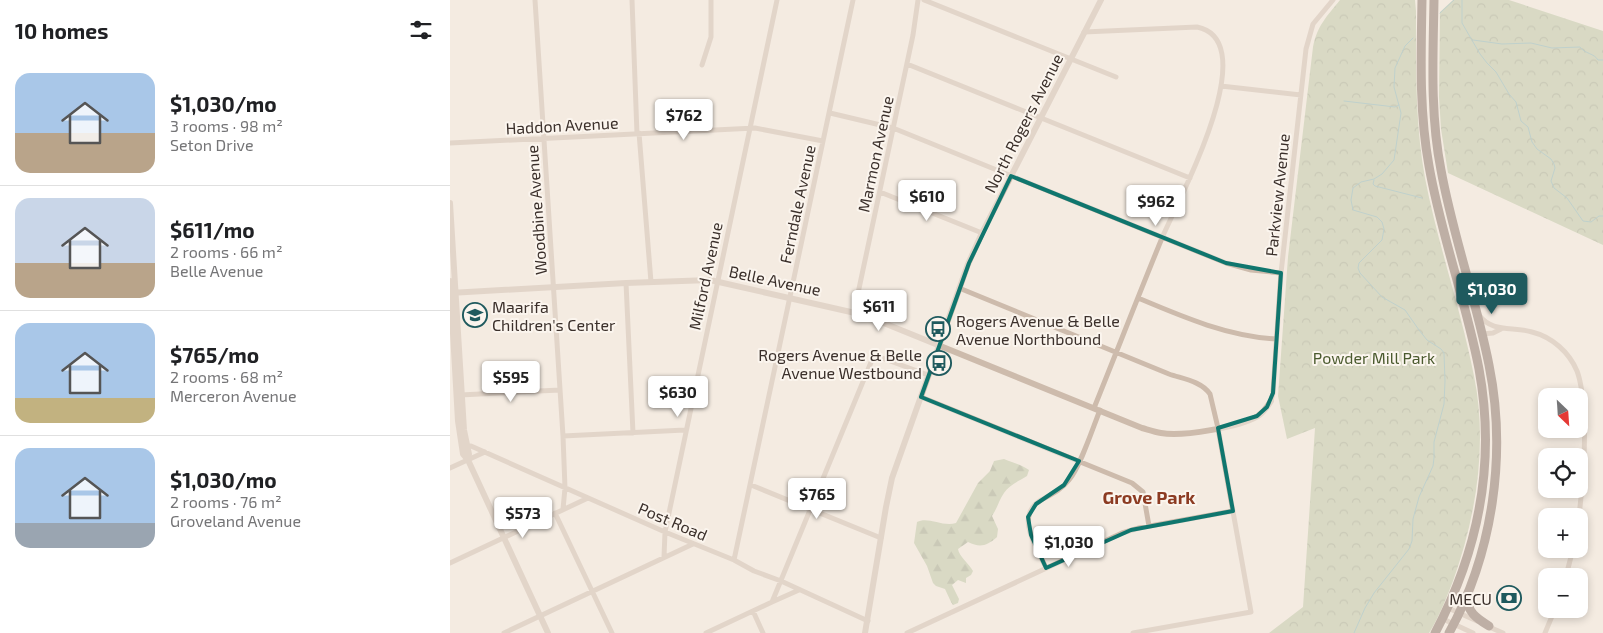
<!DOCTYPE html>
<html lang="en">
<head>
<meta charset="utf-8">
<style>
  :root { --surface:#fff; --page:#f2f2f2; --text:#202124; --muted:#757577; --line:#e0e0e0; --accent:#1f5a5e }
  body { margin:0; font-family:"Exo 2",sans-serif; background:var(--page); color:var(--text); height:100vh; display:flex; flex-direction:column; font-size:19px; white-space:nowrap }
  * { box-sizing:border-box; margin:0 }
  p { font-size:16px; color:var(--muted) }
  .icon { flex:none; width:28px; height:28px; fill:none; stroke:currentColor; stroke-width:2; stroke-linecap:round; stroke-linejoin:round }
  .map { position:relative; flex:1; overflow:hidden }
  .drawer { display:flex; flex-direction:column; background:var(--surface); width:450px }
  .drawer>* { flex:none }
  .needle { width:32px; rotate:155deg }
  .controls { position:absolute; left:1088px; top:388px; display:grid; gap:10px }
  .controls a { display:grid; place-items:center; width:50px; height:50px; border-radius:10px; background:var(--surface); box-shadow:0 2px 8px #0003; font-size:25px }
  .price { position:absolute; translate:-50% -42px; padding:0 11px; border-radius:5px; background:#fff; color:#222; font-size:16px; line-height:32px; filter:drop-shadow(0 1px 2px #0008) }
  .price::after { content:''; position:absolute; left:50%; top:30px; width:15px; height:11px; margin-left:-8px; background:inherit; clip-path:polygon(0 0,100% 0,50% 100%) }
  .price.current { background:var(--accent); color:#fff }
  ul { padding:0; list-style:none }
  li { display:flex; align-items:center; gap:15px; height:125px; padding:0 15px }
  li+li { border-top:1px solid var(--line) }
  li span { display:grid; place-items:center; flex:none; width:140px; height:100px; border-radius:15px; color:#555 }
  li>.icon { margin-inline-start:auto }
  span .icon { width:60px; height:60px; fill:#fffc; stroke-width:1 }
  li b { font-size:21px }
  h2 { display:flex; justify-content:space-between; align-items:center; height:60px; padding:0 15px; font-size:21px }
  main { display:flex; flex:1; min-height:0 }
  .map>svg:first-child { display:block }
  .forest { fill:url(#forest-firs) }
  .park { fill:url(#park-crowns) }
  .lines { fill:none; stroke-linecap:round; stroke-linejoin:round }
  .stream { stroke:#7fb0b2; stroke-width:1 }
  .minor { stroke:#cdbbac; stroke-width:5 }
  .tertiary { stroke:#cdbbac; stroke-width:6 }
  .primary { stroke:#7d675c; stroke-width:9 }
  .marked { fill:none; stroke:#0f766e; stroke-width:4; stroke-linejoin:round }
  .labels { text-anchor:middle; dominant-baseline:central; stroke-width:4; stroke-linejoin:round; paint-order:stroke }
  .street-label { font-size:16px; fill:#3b302b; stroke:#fbf5ee }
  .poi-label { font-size:16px; fill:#3b302b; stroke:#fbf5ee; text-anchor:start }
  .park-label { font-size:16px; fill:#4a5a2e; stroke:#fbf5ee }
  .neighbourhood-label { font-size:18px; font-weight:bold; fill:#8c3b22; stroke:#fbf5ee }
</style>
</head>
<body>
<main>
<section class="drawer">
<h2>10 homes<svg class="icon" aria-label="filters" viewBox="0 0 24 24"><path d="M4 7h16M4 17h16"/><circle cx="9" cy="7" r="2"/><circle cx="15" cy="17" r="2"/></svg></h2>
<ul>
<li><span style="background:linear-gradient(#a9c7e8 60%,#b9a48a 0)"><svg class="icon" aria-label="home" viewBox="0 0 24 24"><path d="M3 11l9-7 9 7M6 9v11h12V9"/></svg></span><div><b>$1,030/mo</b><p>3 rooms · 98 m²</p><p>Seton Drive</p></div></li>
<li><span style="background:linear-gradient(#c9d6e8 65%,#b9a48a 0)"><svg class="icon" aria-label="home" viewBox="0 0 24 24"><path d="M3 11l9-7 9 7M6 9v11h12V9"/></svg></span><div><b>$611/mo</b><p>2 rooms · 66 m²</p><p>Belle Avenue</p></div></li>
<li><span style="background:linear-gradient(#a9c7e8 75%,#c2b280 0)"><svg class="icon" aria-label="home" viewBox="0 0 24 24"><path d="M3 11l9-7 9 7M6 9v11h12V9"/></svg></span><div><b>$765/mo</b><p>2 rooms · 68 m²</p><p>Merceron Avenue</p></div></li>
<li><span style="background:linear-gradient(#a9c7e8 75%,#9aa5b1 0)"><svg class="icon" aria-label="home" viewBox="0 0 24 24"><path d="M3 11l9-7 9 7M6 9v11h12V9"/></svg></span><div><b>$1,030/mo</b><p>2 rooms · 76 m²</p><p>Groveland Avenue</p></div></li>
</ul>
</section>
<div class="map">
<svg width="1153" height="633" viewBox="0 0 1153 633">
  <defs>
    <pattern id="forest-firs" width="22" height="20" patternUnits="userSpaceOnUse" patternTransform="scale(1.25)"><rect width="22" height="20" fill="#b8c4a0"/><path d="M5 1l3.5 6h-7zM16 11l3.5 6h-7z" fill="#97a083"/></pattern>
    <pattern id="park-crowns" width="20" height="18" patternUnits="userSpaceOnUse" patternTransform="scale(1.25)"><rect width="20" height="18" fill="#b8c4a0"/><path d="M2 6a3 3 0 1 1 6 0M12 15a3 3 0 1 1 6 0" fill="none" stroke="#97a083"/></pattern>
  </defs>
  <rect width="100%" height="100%" fill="#f4ebe1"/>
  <path class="forest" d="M554 459C563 463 571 464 579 470L577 476C569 481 559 485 554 493 549 500 547 509 542 516L548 529 547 537C537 546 530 548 518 542L508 549C509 556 519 564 523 571L521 575 516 578V583L508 580 502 585 509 599 508 603 503 605 501 602 495 589 486 586 483 583 477 566 464 543 467 522C478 516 492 527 506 523L528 483 540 471 544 461Z"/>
  <path class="park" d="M890 0H965L966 11C966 67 965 122 975 178 988 245 1011 309 1024 376 1038 444 1026 517 1003 581 996 599 989 617 979 633H819L853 607 865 428 837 439 828 396 838 257 863 47C867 26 877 16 890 0Z
    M1003 0H1059L1153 31V245L998 173 991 129 989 97 990 12Z"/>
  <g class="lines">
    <path class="stream" d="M1012 0V23L1030 54 1037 63 1046 72 1059 94 1066 102 1071 121 1078 127 1082 142 1087 149 1101 159 1104 164 1105 168 1101 181 1104 188 1117 198 1133 221 1141 222 1149 216H1153
      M990 13 1004 0
      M1023 40 1052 44 1081 43 1102 48 1130 47C1135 54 1144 53 1148 60H1153
      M894 101 945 107 949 105
      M924 180 923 184 925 186 972 198
      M904 633 915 608 924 593 959 549 962 541 963 519 969 497 983 466 984 458V442L994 404 995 381 994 353 991 349 977 340 969 330 955 310 932 297 910 273 908 268 909 263 932 240 934 229 932 222 927 217 903 210 901 200 903 188 911 182 924 179 932 174 944 160 951 113 944 87 945 68 955 46 963 38"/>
    <path class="minor" d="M85 0 113 436 115 488 113 509
      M182 0 187 134
      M474 0 666 77
      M634 32 747 27C816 41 727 202 712 238 689 294 667 351 644 408
      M457 64 740 178
      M252 65 261 37V0
      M771 86 851 95
      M380 113 443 128 776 263 801 270 831 273
      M189 133 201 282
      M0 143 305 128 373 141
      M430 192 532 233
      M176 283 183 433
      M509 288 719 374C733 379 751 381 760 394L768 428 801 612 683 633
      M688 298C733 317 777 336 826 339
      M404 312 463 35 468 0
      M1029 315C1042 333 1063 326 1082 332 1102 337 1119 352 1127 371 1132 384 1133 399 1134 413 1136 448 1133 482 1129 516
      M1032 334 1043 333 1051 329
      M10 395 110 390
      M471 397 682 483 693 492 699 526
      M821 401 823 393 831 273 856 49 863 24 883 0
      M113 436 235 430
      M17 447 21 446 215 532 284 560 304 571 331 581 418 621
      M0 468 35 452
      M301 485 431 538
      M105 513 162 633
      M214 557 215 532 327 0
      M284 560 403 0
      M0 563 138 498
      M596 568C587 548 564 516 591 500 602 494 611 490 619 480 631 465 642 430 650 410
      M1116 576 1123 549
      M322 602 349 590
      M998 608 1027 621
      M303 611 313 633
      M993 619 1023 633
      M1037 626 1053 633
      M54 633 243 544
      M256 633 322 602 424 355 478 375
      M457 633 672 533 689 528 783 511
      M1095 633 1105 609"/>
    <path class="tertiary" d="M0 203 14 430 19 454 18 460
      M0 281 8 421 13 454 18 460 98 633
      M0 293 176 283 260 280 414 315 692 428C699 430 705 432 711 433 732 437 790 427 808 416 814 412 817 407 821 401
      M415 633 436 507 442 478 518 264 532 233 651 0"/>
    <path class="primary" d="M972 0C971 55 969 112 979 166 991 235 1016 301 1029 369 1046 462 1029 550 985 633
      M984 0C983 57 980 114 991 170 1003 236 1026 299 1039 365 1057 454 1043 553 999 633
      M1017 596C1017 612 1026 618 1039 626"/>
  </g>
  <path d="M0 0H1153V633H0ZM561 176 776 263 831 273 823 393 817 407 807 416 768 428 783 511 681 530 596 568 581 535 578 517 586 504 614 485 629 461 471 397 519 263Z" fill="#f4ebe1" fill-opacity=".55" fill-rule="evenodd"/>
  <path class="marked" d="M561 176 776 263 831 273 823 393 817 407 807 416 768 428 783 511 681 530 596 568 581 535 578 517 586 504 614 485 629 461 471 397 519 263Z"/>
  <defs>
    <symbol id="school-ring" viewBox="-11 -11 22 22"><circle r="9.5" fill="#fbf5ee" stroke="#1f5a5e" stroke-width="1.5"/><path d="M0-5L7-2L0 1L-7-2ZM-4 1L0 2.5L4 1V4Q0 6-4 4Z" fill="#1f5a5e"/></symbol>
    <symbol id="bus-ring" viewBox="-11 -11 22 22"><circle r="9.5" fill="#fbf5ee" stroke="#1f5a5e" stroke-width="1.5"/><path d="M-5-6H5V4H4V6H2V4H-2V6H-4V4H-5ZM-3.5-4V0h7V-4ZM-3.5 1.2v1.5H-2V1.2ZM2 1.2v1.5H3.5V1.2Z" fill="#1f5a5e"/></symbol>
    <symbol id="bank-ring" viewBox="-11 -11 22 22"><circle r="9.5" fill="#fbf5ee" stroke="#1f5a5e" stroke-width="1.5"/><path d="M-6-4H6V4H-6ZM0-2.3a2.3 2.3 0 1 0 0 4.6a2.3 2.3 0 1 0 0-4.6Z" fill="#1f5a5e"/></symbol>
  </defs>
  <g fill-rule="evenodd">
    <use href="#school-ring" x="11" y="301" width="28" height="28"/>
    <use href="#bus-ring" x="474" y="315" width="28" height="28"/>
    <use href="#bus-ring" x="475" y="349" width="28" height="28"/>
    <use href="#bank-ring" x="1045" y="584" width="28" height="28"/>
  </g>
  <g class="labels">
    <g class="street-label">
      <text transform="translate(573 123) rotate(-63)">North Rogers Avenue</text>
      <text transform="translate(112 125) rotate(-3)">Haddon Avenue</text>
      <text transform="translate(425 154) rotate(-78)">Marmon Avenue</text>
      <text transform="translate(827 195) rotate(-84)">Parkview Avenue</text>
      <text transform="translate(347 204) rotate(-78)">Ferndale Avenue</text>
      <text transform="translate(86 210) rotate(-94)">Woodbine Avenue</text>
      <text transform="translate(255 276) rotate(-78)">Milford Avenue</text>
      <text transform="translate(325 280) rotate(12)">Belle Avenue</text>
      <text transform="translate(223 521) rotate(23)">Post Road</text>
    </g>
    <g class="poi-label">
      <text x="42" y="306">Maarifa<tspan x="42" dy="18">Children's Center</tspan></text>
      <text x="506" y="320">Rogers Avenue &amp; Belle<tspan x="506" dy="18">Avenue Northbound</tspan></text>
      <text x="472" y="354" text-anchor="end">Rogers Avenue &amp; Belle<tspan x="472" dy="18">Avenue Westbound</tspan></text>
      <text x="1042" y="598" text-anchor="end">MECU</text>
    </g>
    <g class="park-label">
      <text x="924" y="357">Powder Mill Park</text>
    </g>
    <g class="neighbourhood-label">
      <text x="699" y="497">Grove Park</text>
    </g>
  </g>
</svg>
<div class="controls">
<a><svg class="needle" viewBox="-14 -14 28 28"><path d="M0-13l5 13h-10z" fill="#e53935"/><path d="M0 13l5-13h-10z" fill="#757577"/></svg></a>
<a><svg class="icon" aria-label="locate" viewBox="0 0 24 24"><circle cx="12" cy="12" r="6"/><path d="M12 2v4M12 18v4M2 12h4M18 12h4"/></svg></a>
<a>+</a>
<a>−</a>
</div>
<b class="price" style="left:234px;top:141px">$762</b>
<b class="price" style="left:477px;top:222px">$610</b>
<b class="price" style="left:706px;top:227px">$962</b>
<b class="price current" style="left:1042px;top:315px">$1,030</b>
<b class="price" style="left:429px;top:332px">$611</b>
<b class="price" style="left:61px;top:403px">$595</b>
<b class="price" style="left:228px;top:418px">$630</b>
<b class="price" style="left:367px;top:520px">$765</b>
<b class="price" style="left:73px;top:539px">$573</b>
<b class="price" style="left:619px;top:568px">$1,030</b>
</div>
</main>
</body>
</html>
